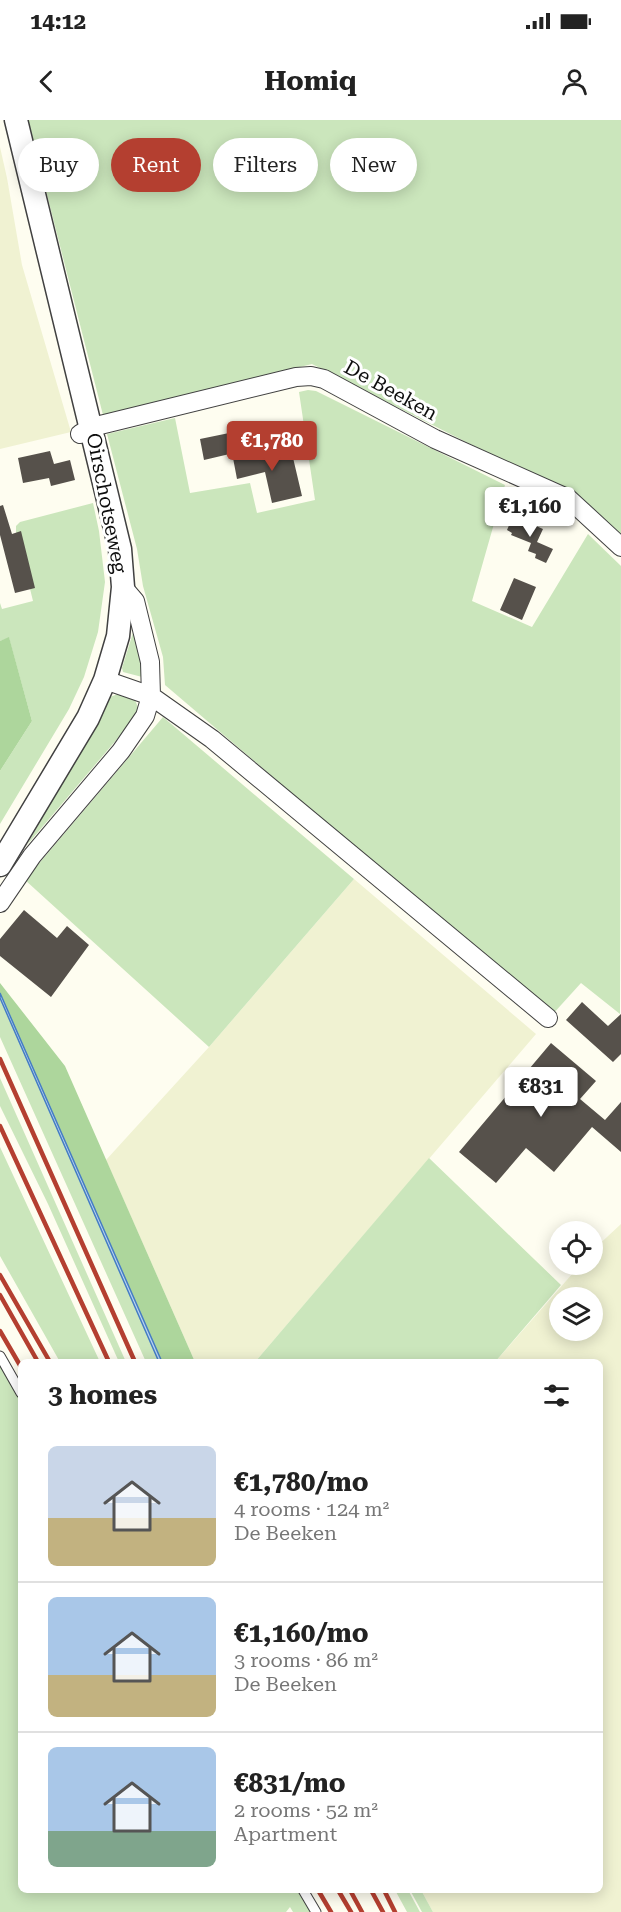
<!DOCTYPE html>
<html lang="en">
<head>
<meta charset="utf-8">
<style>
  :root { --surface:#fff; --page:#f2f2f2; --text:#222; --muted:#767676; --line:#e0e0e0; --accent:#b43f30 }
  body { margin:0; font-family:"Roboto Serif",serif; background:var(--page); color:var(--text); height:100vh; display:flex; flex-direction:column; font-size:22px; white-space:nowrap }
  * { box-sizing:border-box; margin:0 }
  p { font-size:20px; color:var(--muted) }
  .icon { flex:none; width:33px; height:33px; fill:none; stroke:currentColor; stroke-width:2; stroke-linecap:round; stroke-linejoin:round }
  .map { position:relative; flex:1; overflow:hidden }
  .drawer { position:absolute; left:18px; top:1239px; width:585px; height:534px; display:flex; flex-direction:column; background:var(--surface); border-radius:9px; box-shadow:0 3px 15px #0003 }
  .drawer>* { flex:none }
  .banner { position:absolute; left:18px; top:18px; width:585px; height:54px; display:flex; gap:12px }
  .buttons { position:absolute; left:549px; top:1101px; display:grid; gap:12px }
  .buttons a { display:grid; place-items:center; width:54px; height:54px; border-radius:50%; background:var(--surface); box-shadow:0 3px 15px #0003; font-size:30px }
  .price { position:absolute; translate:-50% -51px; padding:0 14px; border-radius:6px; background:#fff; color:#222; font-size:20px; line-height:39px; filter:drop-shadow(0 2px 3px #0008) }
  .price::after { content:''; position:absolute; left:50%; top:36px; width:18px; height:14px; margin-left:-9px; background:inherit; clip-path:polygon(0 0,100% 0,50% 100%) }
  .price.on { background:var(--accent); color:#fff }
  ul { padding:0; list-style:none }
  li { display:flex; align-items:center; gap:18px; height:150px; padding:0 30px }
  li+li { border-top:2px solid var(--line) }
  li span { display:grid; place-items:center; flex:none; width:168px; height:120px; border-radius:9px; color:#555 }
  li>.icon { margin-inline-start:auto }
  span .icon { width:72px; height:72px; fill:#fffc; stroke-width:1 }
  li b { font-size:26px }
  h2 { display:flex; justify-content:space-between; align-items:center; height:72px; padding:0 30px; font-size:26px }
  .pill { padding:0 21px; border-radius:27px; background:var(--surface); box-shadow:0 3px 15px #0003; font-size:21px; line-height:54px }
  .pill.on { background:var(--accent); color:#fff }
  .status { display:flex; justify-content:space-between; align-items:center; height:42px; padding:0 30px; background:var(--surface); direction:ltr }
  .status svg { height:16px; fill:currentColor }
  header { display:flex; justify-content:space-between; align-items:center; height:78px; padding:0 30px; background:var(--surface); font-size:27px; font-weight:700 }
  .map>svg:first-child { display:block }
  .farmland { fill:#f0f2d2; fill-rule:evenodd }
  .green { fill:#cbe6bc }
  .forest { fill:#add69c }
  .water { fill:#b9d3f2; stroke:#457dc3; stroke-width:1.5 }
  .building { fill:#56514b }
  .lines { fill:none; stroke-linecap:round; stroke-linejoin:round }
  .service-casing { stroke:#414141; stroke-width:11 }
  .minor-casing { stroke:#414141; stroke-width:20 }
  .tertiary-casing { stroke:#414141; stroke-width:25 }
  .service { stroke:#fff; stroke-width:9 }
  .minor { stroke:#fff; stroke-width:18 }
  .tertiary { stroke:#fff; stroke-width:22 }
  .rail { stroke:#b43f30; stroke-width:4.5 }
  .labels { text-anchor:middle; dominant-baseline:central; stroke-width:6; stroke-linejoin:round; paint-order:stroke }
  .street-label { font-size:20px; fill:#0e0e0e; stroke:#fff }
</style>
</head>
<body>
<div class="status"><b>14:12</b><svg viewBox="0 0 49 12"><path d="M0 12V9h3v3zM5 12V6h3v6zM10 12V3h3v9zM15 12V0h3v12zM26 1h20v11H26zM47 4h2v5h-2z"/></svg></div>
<header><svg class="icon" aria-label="back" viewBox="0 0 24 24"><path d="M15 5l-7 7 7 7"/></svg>Homiq<svg class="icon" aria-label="person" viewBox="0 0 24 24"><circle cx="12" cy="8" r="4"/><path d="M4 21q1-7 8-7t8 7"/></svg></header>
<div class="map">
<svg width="621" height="1792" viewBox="0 0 621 1792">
  <rect width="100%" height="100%" fill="#fefdf0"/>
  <path class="farmland" d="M0 27 7 58 22 145 71 312 0 329Z
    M354 759 536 914 255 1242H195L106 1040 209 927Z
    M621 1104V1792H433L421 1770H600V1242H495L580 1145 592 1144 593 1130ZM560 1178H592V1210H560Z"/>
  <path class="green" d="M28 0H621V416L570 370 470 324 312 244 103 295Z
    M308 270 316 271 505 365 472 481 532 507 588 414 621 446 620 894 581 863 552 895 165 565 163 537 143 466 137 429 107 314 175 298 190 373 250 363 257 393 315 380 299 272Z
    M93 383 99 411 105 462 98 512 84 557 69 589 0 704V651L32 601 9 518 0 521V483L2 489 33 481 16 412V406L20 402Z
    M136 503 146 558 123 552 122 548Z
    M118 574 135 580 140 592 27 725 85 622 107 578Z
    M163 597 354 759 209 927 25 760Z
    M0 878 159 1242H146L0 917Z
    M0 958 126 1242H119L48 1084 0 986Z
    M0 1027 100 1242H60L0 1136Z
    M429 1038 561 1165 495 1242H255Z
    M0 1242 21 1279V1770H300L313 1792H293L290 1787 286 1792H0Z
    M395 1770H408L420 1792H407Z
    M410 1770H421L433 1792H422Z"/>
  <path class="forest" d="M9 517 32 601 0 651V521Z
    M0 863 65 946 195 1242H162L0 873Z"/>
  <path class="water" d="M0 873 162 1242H159L0 878Z"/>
  <path class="building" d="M234 312 238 332 204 340 200 319Z
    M290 325 302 376 272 383 265 352 237 359 233 338Z
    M50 331 54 344 70 340 75 360 51 366 49 358 23 363 18 338Z
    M3 385 12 414 21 411 35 468 15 473 0 415V386Z
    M513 396 543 409 537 422 553 429 546 443 535 438 536 434 528 431 531 423 511 415 512 413 507 410Z
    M514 458 536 467 522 500 500 490Z
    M24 790 57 818 67 806 89 825 51 877 0 836V819Z
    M582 882 608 906 621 894V934L613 942 566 900Z
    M551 923 596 961 580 979 605 1000 621 982V1032L592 1007 554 1052 526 1028 496 1063 459 1032Z"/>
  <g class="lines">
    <defs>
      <path id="service" d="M0 1236 21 1273
        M303 1770 316 1792"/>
      <path id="minor" d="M80 314 92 307 296 257 311 256 324 259 435 319 569 379 621 427
        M105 560 151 576 212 619 548 898
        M0 783 32 736 121 631 145 596 151 576 150 542 135 481 123 467"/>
      <path id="tertiary" d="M0 745 88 598 105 560 118 516 123 467 120 429 16 0"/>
    </defs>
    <use href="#service" class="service-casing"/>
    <use href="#minor" class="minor-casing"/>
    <use href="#tertiary" class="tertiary-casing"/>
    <use href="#service" class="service"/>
    <use href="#minor" class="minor"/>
    <use href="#tertiary" class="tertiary"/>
    <path class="rail" d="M0 939 135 1242
      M0 1006 109 1242
      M0 1155 50 1242
      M0 1175 38 1242
      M0 1211 21 1247
      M318 1770 331 1792
      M338 1770 351 1792
      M350 1770 362 1792
      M371 1770 383 1792
      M384 1770 395 1792"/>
  </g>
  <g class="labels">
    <g class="street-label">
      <text transform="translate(391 270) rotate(29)">De Beeken</text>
      <text transform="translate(107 383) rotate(79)">Oirschotseweg</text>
    </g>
  </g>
</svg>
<div class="buttons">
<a><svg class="icon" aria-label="locate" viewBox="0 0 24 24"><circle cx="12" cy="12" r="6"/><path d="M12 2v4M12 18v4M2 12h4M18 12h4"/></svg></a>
<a><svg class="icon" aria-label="layers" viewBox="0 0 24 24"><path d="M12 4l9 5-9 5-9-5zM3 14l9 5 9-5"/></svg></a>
</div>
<b class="price on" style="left:272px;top:352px">€1,780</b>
<b class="price" style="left:530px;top:418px">€1,160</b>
<b class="price" style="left:541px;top:998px">€831</b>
<div class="banner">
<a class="pill">Buy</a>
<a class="pill on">Rent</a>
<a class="pill">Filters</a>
<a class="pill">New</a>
</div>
<section class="drawer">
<h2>3 homes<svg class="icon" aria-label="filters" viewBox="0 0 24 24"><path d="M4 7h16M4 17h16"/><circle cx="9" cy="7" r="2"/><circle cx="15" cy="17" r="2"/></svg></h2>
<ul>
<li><span style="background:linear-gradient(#c9d6e8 60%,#c2b280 0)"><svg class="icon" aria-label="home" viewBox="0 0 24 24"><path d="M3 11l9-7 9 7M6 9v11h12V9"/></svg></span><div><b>€1,780/mo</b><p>4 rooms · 124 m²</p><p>De Beeken</p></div></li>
<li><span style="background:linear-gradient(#a9c7e8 65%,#c2b280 0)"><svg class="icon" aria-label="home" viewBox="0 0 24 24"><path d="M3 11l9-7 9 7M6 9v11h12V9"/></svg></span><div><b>€1,160/mo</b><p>3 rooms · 86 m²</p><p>De Beeken</p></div></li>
<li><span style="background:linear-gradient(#a9c7e8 70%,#7fa58c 0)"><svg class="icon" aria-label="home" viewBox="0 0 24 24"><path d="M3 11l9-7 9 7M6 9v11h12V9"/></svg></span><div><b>€831/mo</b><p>2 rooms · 52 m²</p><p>Apartment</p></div></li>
</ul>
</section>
</div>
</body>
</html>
